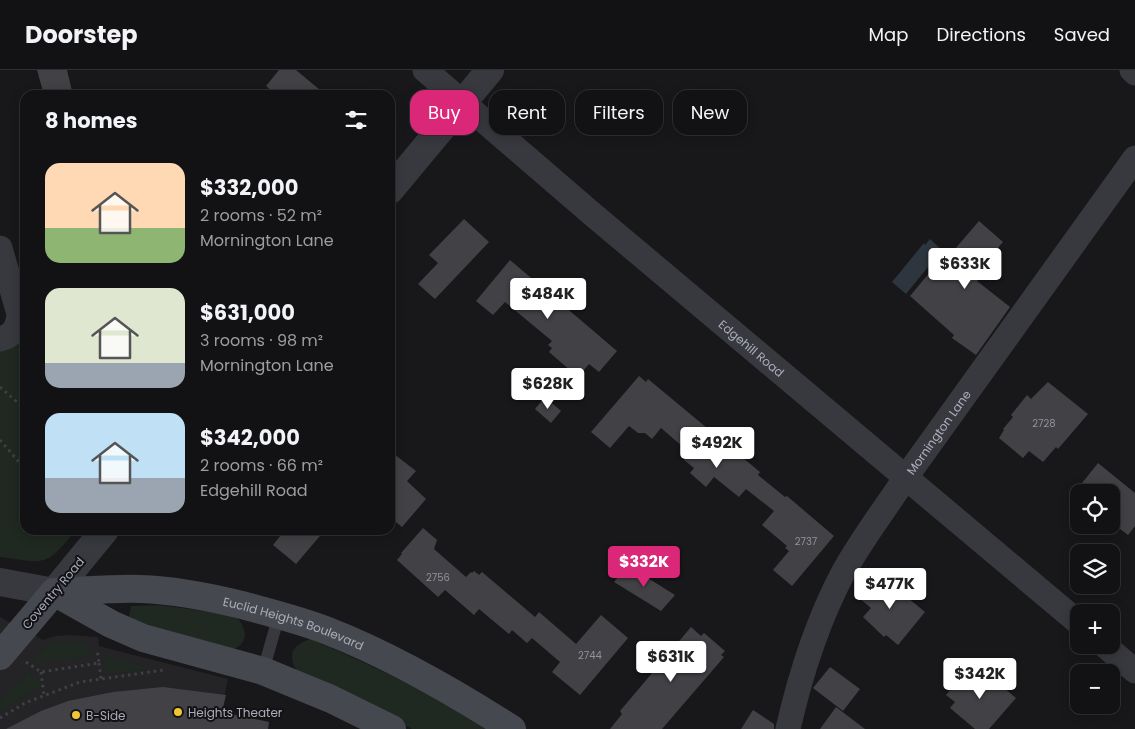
<!DOCTYPE html>
<html lang="en">
<head>
<meta charset="utf-8">
<style>
  :root { --surface:#121113; --page:#1f1f21; --text:#f1f3f6; --muted:#9c9da0; --line:#313133; --accent:#db2777 }
  body { margin:0; font-family:Poppins,sans-serif; background:var(--page); color:var(--text); height:100vh; display:flex; flex-direction:column; font-size:19px; white-space:nowrap }
  * { box-sizing:border-box; margin:0 }
  p { font-size:16px; color:var(--muted) }
  .icon { flex:none; width:28px; height:28px; fill:none; stroke:currentColor; stroke-width:2; stroke-linecap:round; stroke-linejoin:round }
  .map { position:relative; flex:1; overflow:hidden }
  .details { position:absolute; left:20px; top:20px; width:375px; height:445px; display:flex; flex-direction:column; background:var(--surface); border-radius:15px; box-shadow:0 2px 12px #0003,0 0 0 1px var(--line) }
  .details>* { flex:none }
  .banner { position:absolute; left:410px; top:20px; width:475px; height:45px; display:flex; gap:10px }
  .fabs { position:absolute; left:1070px; top:414px; display:grid; gap:10px }
  .fabs a { display:grid; place-items:center; width:50px; height:50px; border-radius:10px; background:var(--surface); box-shadow:0 2px 12px #0003,0 0 0 1px var(--line); font-size:25px }
  .price { position:absolute; translate:-50% -42px; padding:0 11px; border-radius:5px; background:#fff; color:#222; font-size:16px; line-height:32px; filter:drop-shadow(0 1px 2px #0008) }
  .price::after { content:''; position:absolute; left:50%; top:30px; width:15px; height:11px; margin-left:-8px; background:inherit; clip-path:polygon(0 0,100% 0,50% 100%) }
  .price.current { background:var(--accent); color:#fff }
  ul { padding:0; list-style:none }
  li { display:flex; align-items:center; gap:15px; height:125px; padding:0 25px }
  li span { display:grid; place-items:center; flex:none; width:140px; height:100px; border-radius:15px; color:#555 }
  li>.icon { margin-inline-start:auto }
  span .icon { width:60px; height:60px; fill:#fffc; stroke-width:1 }
  li b { font-size:21px }
  h2 { display:flex; justify-content:space-between; align-items:center; height:60px; padding:0 25px; font-size:21px }
  .tag { padding:0 18px; border-radius:15px; background:var(--surface); box-shadow:0 2px 12px #0003,0 0 0 1px var(--line); font-size:18px; line-height:45px }
  .tag.current { background:var(--accent); color:#fff }
  header { display:flex; align-items:center; gap:30px; box-sizing:border-box; height:70px; padding:0 25px; background:var(--surface); border-bottom:1px solid var(--line) }
  header strong { font-size:24px }
  nav { display:flex; gap:28px; margin-inline-start:auto; font-size:18px }
  .map>svg:first-child { display:block }
  .built { fill:#242326 }
  .green { fill:#1f2821 }
  .water { fill:#2d353e }
  .building { fill:#424246 }
  .lines { fill:none; stroke-linecap:round; stroke-linejoin:round }
  .path { stroke:#3e4046; stroke-width:3; stroke-dasharray:2.5 4; stroke-linecap:butt }
  .service { stroke:#38393f; stroke-width:12 }
  .minor { stroke:#38393f; stroke-width:25 }
  .tertiary { stroke:#38393f; stroke-width:28 }
  .secondary { stroke:#46484f; stroke-width:28 }
  .poi-dot { fill:#f2c536; stroke:#131215; stroke-width:2 }
  .labels { text-anchor:middle; dominant-baseline:central; stroke-width:4; stroke-linejoin:round; paint-order:stroke }
  .number-label { font-size:10px; fill:#90929c }
  .street-label { font-size:12px; fill:#aaadb9; stroke:#131215 }
  .poi-label { font-size:12px; fill:#aaadb9; stroke:#131215; text-anchor:start }
</style>
</head>
<body>
<header>
<strong>Doorstep</strong>
<nav><a>Map</a><a>Directions</a><a>Saved</a></nav>
</header>
<div class="map">
<svg width="1135" height="659" viewBox="0 0 1135 659">
  <rect width="100%" height="100%" fill="#181719"/>
  <path class="built" d="M0 547 43 570 55 566 69 565 98 567 99 576 228 609 217 659H0Z"/>
  <path class="green" d="M25 265V460H76C45 498 47 493 0 487V279Z
    M159 535 235 545C247 558 250 573 232 580L128 552 131 536Z
    M310 569C372 595 432 623 488 659H412L386 644 299 604C287 587 290 576 310 569Z
    M82 572 88 576 89 586 39 593 34 588C50 570 59 572 82 572Z
    M102 585 147 597 146 600 105 604Z
    M28 601 41 612V617L0 641V632L17 610 20 612Z"/>
  <path class="water" d="M930 169 942 180 906 224 892 212 924 173 925 175Z"/>
  <path class="building" d="M37 0H67L72 21 58 25H44Z
    M279 0H296L326 25H277L266 16Z
    M464 149 489 172 435 229 418 214 438 193 429 185Z
    M979 151 1003 172 996 180 1001 184 977 211 1010 237 976 285 952 268 954 265 910 226 945 184 949 186Z
    M510 190 617 281 599 302 589 294 578 307 549 282 552 278 548 275 552 271 505 232 493 245 476 231Z
    M639 306 646 312 648 309 760 402 758 405 785 427 787 426 834 466 792 516 773 500 789 481 785 478 787 476 762 455 774 441 746 419 739 427 714 407 706 417 690 403 694 398 684 390 690 383 661 358 652 369 645 363H638L629 356 610 378 591 362Z
    M1048 312 1088 344 1058 379 1056 377 1043 392 1029 381 1023 388 999 368 1004 360 1003 359 1013 347 1011 345 1027 325 1031 329Z
    M545 327 561 341 551 353 535 339Z
    M390 381 416 401 407 411 426 429 402 457 390 447Z
    M1098 393 1135 423V456L1128 465 1111 452V422H1075Z
    M423 458 437 470 434 479 466 507 471 502 472 503 474 501 479 505 482 502 535 547 539 542 576 574 601 545 628 568 580 625 552 602 560 592 532 568 527 573 512 560 509 564 479 539 474 545 445 520 438 527 397 490 402 484 401 483Z
    M285 460H325L296 494 273 475Z
    M627 495 675 525 661 541 614 512Z
    M879 504 925 542 898 575 886 565 884 567 863 547 871 538 859 528Z
    M691 557 701 566 704 563 725 581 721 585 724 587 662 659H610L622 644 620 641Z
    M830 597 860 619 843 641 813 618Z
    M983 600 1016 628 989 659H975L950 638 955 632 946 625 967 601 976 608Z
    M163 617 226 625 222 642 269 652 268 659H6L41 641 68 631 113 622Z
    M836 637 865 659H820Z
    M753 640 774 654V659H741Z"/>
  <g class="lines">
    <path class="path" d="M0 317 25 339
      M0 370 25 399
      M67 460V461
      M26 592 41 602 99 593 97 579
      M99 593 101 609
      M41 602 44 626
      M0 648 25 633 80 612 164 600"/>
    <path class="service" d="M263 601 279 545"/>
    <g class="minor">
      <path id="s1" d="M425 0 591 143 1079 553"/>
      <path d="M1132 0 1135 3"/>
      <path d="M0 178 19 244C18 257 13 266 0 269"/>
      <path d="M1104 575 1135 601"/>
      <path id="s2" d="M788 659C800 606 817 552 843 503 861 470 885 439 906 407L1135 88"/>
    </g>
    <path class="tertiary" d="M390 120 490 0
      M0 512 54 522 105 460"/>
    <g class="secondary">
      <path id="s3" d="M54 522C83 521 112 518 141 519 175 520 209 527 242 535 271 543 300 550 328 561 392 586 454 622 512 659"/>
      <path d="M54 522 111 554 143 568 263 601 331 629 392 659"/>
      <path d="M0 586 54 522"/>
    </g>
  </g>
  <g class="poi-dot">
    <circle cx="178" cy="642" r="5"/>
    <circle cx="76" cy="645" r="5"/>
  </g>
  <g class="labels">
    <g class="number-label">
      <text x="1044" y="353">2728</text>
      <text x="806" y="471">2737</text>
      <text x="438" y="507">2756</text>
      <text x="590" y="585">2744</text>
    </g>
    <g class="street-label">
      <text stroke="none"><textPath href="#s1" startOffset="429">Edgehill Road</textPath></text>
      <text stroke="none"><textPath href="#s2" startOffset="336">Mornington Lane</textPath></text>
      <text transform="translate(53 523) rotate(-50)">Coventry Road</text>
      <text stroke="none"><textPath href="#s3" startOffset="244">Euclid Heights Boulevard</textPath></text>
    </g>
    <g class="poi-label">
      <text x="188" y="642">Heights Theater</text>
      <text x="86" y="645">B-Side</text>
    </g>
  </g>
</svg>
<div class="fabs">
<a><svg class="icon" aria-label="locate" viewBox="0 0 24 24"><circle cx="12" cy="12" r="6"/><path d="M12 2v4M12 18v4M2 12h4M18 12h4"/></svg></a>
<a><svg class="icon" aria-label="layers" viewBox="0 0 24 24"><path d="M12 4l9 5-9 5-9-5zM3 14l9 5 9-5"/></svg></a>
<a>+</a>
<a>−</a>
</div>
<b class="price" style="left:965px;top:220px">$633K</b>
<b class="price" style="left:548px;top:250px">$484K</b>
<b class="price" style="left:548px;top:340px">$628K</b>
<b class="price" style="left:717px;top:399px">$492K</b>
<b class="price current" style="left:644px;top:518px">$332K</b>
<b class="price" style="left:890px;top:540px">$477K</b>
<b class="price" style="left:671px;top:613px">$631K</b>
<b class="price" style="left:980px;top:630px">$342K</b>
<div class="banner">
<a class="tag current">Buy</a>
<a class="tag">Rent</a>
<a class="tag">Filters</a>
<a class="tag">New</a>
</div>
<section class="details">
<h2>8 homes<svg class="icon" aria-label="filters" viewBox="0 0 24 24"><path d="M4 7h16M4 17h16"/><circle cx="9" cy="7" r="2"/><circle cx="15" cy="17" r="2"/></svg></h2>
<ul>
<li><span style="background:linear-gradient(#ffd9b3 65%,#8fb573 0)"><svg class="icon" aria-label="home" viewBox="0 0 24 24"><path d="M3 11l9-7 9 7M6 9v11h12V9"/></svg></span><div><b>$332,000</b><p>2 rooms · 52 m²</p><p>Mornington Lane</p></div></li>
<li><span style="background:linear-gradient(#dfe7d0 75%,#9aa5b1 0)"><svg class="icon" aria-label="home" viewBox="0 0 24 24"><path d="M3 11l9-7 9 7M6 9v11h12V9"/></svg></span><div><b>$631,000</b><p>3 rooms · 98 m²</p><p>Mornington Lane</p></div></li>
<li><span style="background:linear-gradient(#bfe0f5 65%,#9aa5b1 0)"><svg class="icon" aria-label="home" viewBox="0 0 24 24"><path d="M3 11l9-7 9 7M6 9v11h12V9"/></svg></span><div><b>$342,000</b><p>2 rooms · 66 m²</p><p>Edgehill Road</p></div></li>
</ul>
</section>
</div>
</body>
</html>
